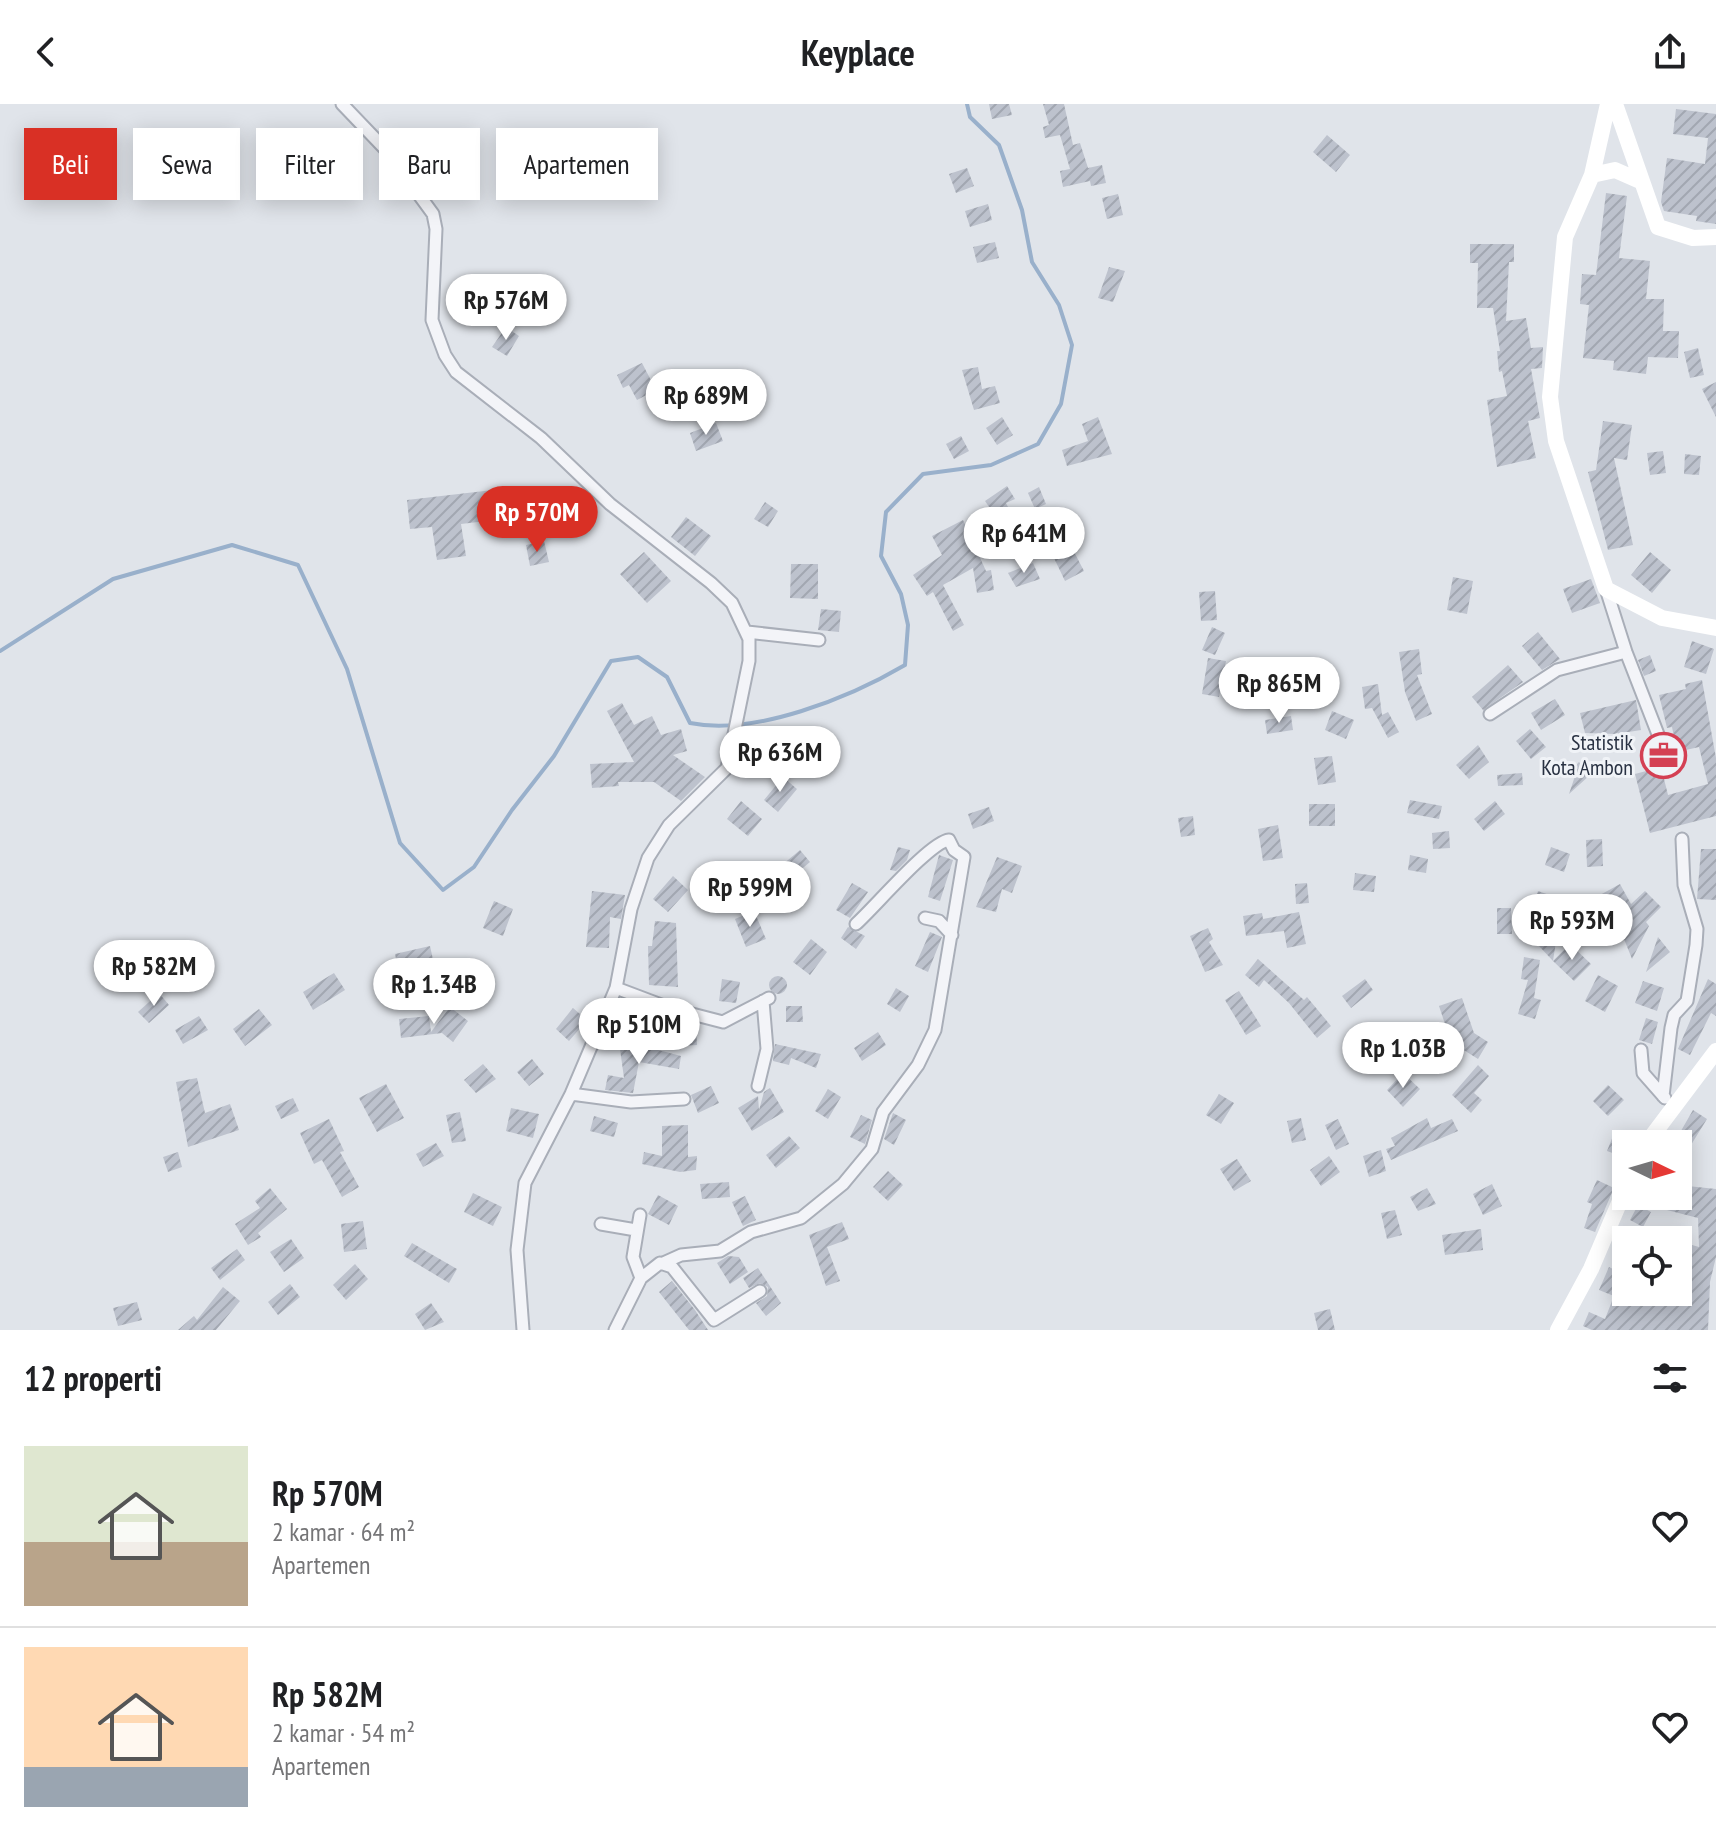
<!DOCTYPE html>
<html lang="id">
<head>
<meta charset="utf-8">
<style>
  :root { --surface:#fff; --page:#f2f2f2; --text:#202124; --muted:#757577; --line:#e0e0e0; --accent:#d93025 }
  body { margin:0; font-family:"PT Sans Narrow",sans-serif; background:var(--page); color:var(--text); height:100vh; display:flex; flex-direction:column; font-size:30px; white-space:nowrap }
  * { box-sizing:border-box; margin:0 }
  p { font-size:26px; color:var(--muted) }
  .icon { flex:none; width:44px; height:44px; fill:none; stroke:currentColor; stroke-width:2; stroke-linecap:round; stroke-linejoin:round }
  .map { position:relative; height:1226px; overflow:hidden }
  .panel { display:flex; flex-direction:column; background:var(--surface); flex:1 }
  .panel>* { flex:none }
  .banner { position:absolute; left:24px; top:24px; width:800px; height:72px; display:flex; gap:16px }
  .needle { width:52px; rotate:95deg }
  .fabs { position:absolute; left:1612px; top:1026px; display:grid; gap:16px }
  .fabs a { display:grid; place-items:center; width:80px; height:80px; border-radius:0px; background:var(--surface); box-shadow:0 4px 20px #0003; font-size:40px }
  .price { position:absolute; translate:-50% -68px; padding:0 18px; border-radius:28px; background:#fff; color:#222; font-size:26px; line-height:52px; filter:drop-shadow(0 2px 4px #0008) }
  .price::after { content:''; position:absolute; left:50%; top:48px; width:24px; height:18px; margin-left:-12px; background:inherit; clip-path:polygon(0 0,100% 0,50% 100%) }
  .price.current { background:var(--accent); color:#fff }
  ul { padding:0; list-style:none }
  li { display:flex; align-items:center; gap:24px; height:200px; padding:0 24px }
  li+li { border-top:2px solid var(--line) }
  li span { display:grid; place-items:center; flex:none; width:224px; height:160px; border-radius:0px; color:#555 }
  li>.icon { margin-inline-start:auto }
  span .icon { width:96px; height:96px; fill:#fffc; stroke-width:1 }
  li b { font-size:34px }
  h2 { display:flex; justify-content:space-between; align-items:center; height:96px; padding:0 24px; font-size:34px }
  .pill { padding:0 28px; border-radius:0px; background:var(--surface); box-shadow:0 4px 20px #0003; font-size:28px; line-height:72px }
  .pill.current { background:var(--accent); color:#fff }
  header { display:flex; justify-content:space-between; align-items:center; height:104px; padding:0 24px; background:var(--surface); font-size:36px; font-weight:600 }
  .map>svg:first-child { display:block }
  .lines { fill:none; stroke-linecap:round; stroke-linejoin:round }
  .stream { stroke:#99b0cb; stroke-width:4 }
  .building { fill:url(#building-hatch) }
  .street-casing { stroke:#a9aeb8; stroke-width:15 }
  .street { stroke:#f3f4f8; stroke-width:11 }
  .secondary { stroke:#fff; stroke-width:16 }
  .labels { text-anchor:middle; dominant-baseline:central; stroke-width:6; stroke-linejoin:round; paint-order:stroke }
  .poi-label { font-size:22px; fill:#283142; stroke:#f0f3f7; text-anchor:end }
</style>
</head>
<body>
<header><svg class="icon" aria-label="back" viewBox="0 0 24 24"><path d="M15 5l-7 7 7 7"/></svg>Keyplace<svg class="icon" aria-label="share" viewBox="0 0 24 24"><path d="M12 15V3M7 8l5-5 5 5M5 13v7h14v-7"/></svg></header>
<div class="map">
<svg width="1716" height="1226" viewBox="0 0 1716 1226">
  <defs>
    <pattern id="building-hatch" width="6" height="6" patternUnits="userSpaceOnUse" patternTransform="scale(2)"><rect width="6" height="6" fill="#bdc2cd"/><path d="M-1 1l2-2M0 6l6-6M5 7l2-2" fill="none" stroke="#a2a7b1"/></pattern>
  </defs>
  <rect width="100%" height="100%" fill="#e0e4ea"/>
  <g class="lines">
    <path class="stream" d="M0 547 113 475 232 441 298 461 347 565 400 739 443 786 474 763 512 706 554 652 611 557 638 553 667 573 690 619C755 632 849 594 905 561L908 521 901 490 881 452 886 408 923 370 991 361 1038 340 1061 300 1072 241 1059 201 1032 158 1022 106 999 41 970 13 967 0"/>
  </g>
  <path class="building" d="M989 0H1009L1012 11 992 15Z
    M1043 0H1064L1073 41 1080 39 1088 64 1102 61 1106 79 1091 82 1090 77 1063 83 1060 67 1070 65 1060 31 1045 34 1043 23 1049 21Z
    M1676 5 1716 10V120L1696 117 1697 112 1664 107 1661 98 1667 54 1705 60 1708 34 1673 30Z
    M1327 31 1350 51 1336 68 1313 48Z
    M967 64 974 82 956 89 949 70Z
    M1606 89 1627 92 1619 154 1650 157 1646 195H1664L1663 227H1679L1678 254 1648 253 1646 270 1613 266 1614 257 1583 254 1589 201 1580 200 1582 170 1596 171Z
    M1118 90 1123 111 1107 115 1102 94Z
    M988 100 992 116 970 123 965 107Z
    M995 138 999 154 977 159 973 143Z
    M1470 140H1514V158H1509L1506 217 1526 214 1531 244 1543 243 1542 264 1531 265 1540 314 1528 317 1536 354 1497 363 1487 296 1507 292 1502 267 1499 268 1497 247H1500L1493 204H1477L1478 159H1470Z
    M1109 163 1125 167 1113 198 1098 194Z
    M506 223 519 232 507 252 492 243Z
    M1698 244 1704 271 1690 274 1684 248Z
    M642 259 656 286 637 296 629 281 623 284 617 271Z
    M978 263 982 285 995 282 1000 299 974 306 962 266Z
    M1716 278V313L1702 285Z
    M1002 313 1013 331 997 341 986 324Z
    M1098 313 1112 350 1067 362 1062 346 1088 337 1082 320Z
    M1603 317 1632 321 1627 356 1614 354 1633 441 1608 446 1588 368 1596 366Z
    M716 319 723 337 696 347 690 329Z
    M961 332 969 347 954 355 946 340Z
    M1663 347 1666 369 1650 371 1647 349Z
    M1685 350 1701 352 1699 371 1684 370Z
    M573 382 591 403 558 431 540 410Z
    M1007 382 1015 395 1006 399 1010 407 998 416 985 397Z
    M1039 383 1046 400 1035 405 1028 389Z
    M510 384 513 414 461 420 466 452 437 456 432 423 410 425 407 396Z
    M765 398 778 407 768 423 754 415Z
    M686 413 711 432 695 452 671 433Z
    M963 416 986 467 991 466 994 486 977 489 973 464 943 481 964 521 953 527 933 488 927 492 913 471 942 451 932 432Z
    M544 437 549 458 530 462 526 441Z
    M1071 442 1084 467 1065 477 1053 452Z
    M644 448 671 477 647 499 620 470Z
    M1650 448 1671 466 1652 489 1631 471Z
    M1033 459 1040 475 1016 483 1008 469Z
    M791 460H818V495L790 494Z
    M1453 473 1473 477 1467 510 1447 506Z
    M1591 475 1600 499 1572 509 1563 485Z
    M1215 487 1217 516 1201 517 1199 488Z
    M821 505 841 507 839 528 818 526Z
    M1212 523 1225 529 1215 551 1202 546Z
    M1538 528 1560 555 1542 566 1522 542Z
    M1692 537 1714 545 1706 570 1684 563Z
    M1419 545 1422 570 1417 571 1432 610 1416 617 1405 588 1399 548Z
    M1650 551 1656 567 1644 572 1638 556Z
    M1208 554 1226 557 1219 593 1202 590Z
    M1508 561 1523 578 1483 606 1472 593Z
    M1702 576 1716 654V712L1650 729 1635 670 1661 663 1668 691 1708 680 1699 643 1677 648 1672 623 1667 624 1659 591 1686 585 1685 580Z
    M1378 580 1382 611 1388 608 1399 628 1388 634 1372 604 1365 605 1362 583Z
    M1555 595 1565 611 1541 626 1531 609Z
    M1636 596 1641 626 1616 630 1585 629 1580 609Z
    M622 599 634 621 652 612 661 631 681 625 687 647 673 651 705 673 681 697 654 678H618L619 682 592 684 590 660 634 658 607 607Z
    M1332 607 1354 616 1346 635 1325 626Z
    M1291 612 1293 626 1267 630 1265 616Z
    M1530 625 1546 643 1531 655 1516 637Z
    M1478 641 1489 658 1469 675 1456 661Z
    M1332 652 1336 678 1318 681 1314 654Z
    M1579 658 1590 671 1569 690 1575 672 1568 669Z
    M1522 669 1523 681 1498 682 1497 671Z
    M783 673 797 685 778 708 764 696Z
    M1410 696 1442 702 1439 715 1407 709Z
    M741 697 762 715 748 732 727 715Z
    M1495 697 1505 710 1484 727 1474 715Z
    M1309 700H1335V722H1309Z
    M989 703 994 717 973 725 968 710Z
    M1193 712 1195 731 1181 733 1178 714Z
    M1278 721 1283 754 1263 757 1258 725Z
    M1449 727 1450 744 1433 745 1432 729Z
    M1602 735 1603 762 1587 763 1586 736Z
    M898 743 910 746 907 756 896 767 890 766Z
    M1551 743 1570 750 1564 768 1545 761Z
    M1701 745H1716V796L1697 795Z
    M800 746 810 758 780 783 770 771Z
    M939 751 953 756 940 797 928 793Z
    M1410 751 1428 755 1426 769 1408 766Z
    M997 753 1022 762 1012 789 1002 785 996 808 976 803Z
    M1355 769 1376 772 1374 788 1353 786Z
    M673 772 688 786 668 808 653 795Z
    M852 779 868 788 850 814 836 806Z
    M1307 779 1309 799 1296 800 1295 780Z
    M1620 780 1631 800 1645 787 1661 803 1646 818 1649 822 1632 855 1610 800 1606 803 1600 791Z
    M592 787 625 791 621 815 610 813 609 844 586 843Z
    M1538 787 1558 794 1551 816 1531 809Z
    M494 797 513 805 503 832 483 824Z
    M1497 804H1511L1512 830H1497Z
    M754 807 766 835 746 843 735 815Z
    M1299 808 1306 840 1287 844 1284 827 1246 832 1243 812 1262 809 1263 815Z
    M655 817 676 819 678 883 649 881 648 842H652Z
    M1541 822 1558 824 1553 857 1539 842Z
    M848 823 865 832 856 845 841 834Z
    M1208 824 1213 835 1209 838 1223 861 1205 868 1190 832Z
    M930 828 942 833 928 868 915 862Z
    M1658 833 1670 848 1646 868Z
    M811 835 827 848 810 871 793 858Z
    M1570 840 1591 860 1574 877 1553 857Z
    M430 842 434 860 399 869 395 850Z
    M1524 853 1540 856 1534 894 1541 896 1535 915 1518 910 1528 876 1521 875Z
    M1258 855 1304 896 1307 893 1331 922 1317 934 1289 899 1264 876 1259 883 1245 871Z
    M334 869 345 886 313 906 303 888Z
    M1598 871 1618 882 1605 908 1585 897Z
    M769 881a9 9 0 1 1 18 0a9 9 0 1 1-18 0Z
    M722 875 740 878 736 899 719 897Z
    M1365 875 1373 886 1351 904 1342 892Z
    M1708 875 1716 880V912L1711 909 1690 951 1678 945Z
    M1643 877 1664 884 1657 907 1635 899Z
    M896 884 909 892 900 908 887 900Z
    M1239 887 1261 922 1246 931 1225 896Z
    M159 889 169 901 149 919 138 908Z
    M1462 894 1474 929 1488 938 1478 955 1451 938 1439 902Z
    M786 902H802L803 918H786Z
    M450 903 468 917 453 938 442 929 401 934 399 915 429 912 431 928Z
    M573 904 587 916 569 937 556 925Z
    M259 905 272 921 245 942 233 925Z
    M199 912 208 926 183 940 175 926Z
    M1646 914 1658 918 1652 940 1639 936Z
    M678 919 696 920 697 941 679 942Z
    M878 928 886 941 862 957 854 944Z
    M1422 928 1449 953 1424 952 1417 959 1404 947Z
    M775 940 821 950 816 964 791 954 789 961 773 957Z
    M643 942 681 952 679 965 639 958 633 989 605 986 608 971 624 974 620 945Z
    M532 955 544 970 529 982 517 968Z
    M483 960 496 975 476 989 464 976Z
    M1478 961 1489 972 1474 989 1482 996 1471 1009 1452 991Z
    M1403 969 1420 985 1403 1003 1387 986Z
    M197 974 205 1009 230 1000 239 1026 188 1043 176 978Z
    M386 980 404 1014 377 1028 359 994Z
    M1608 981 1624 996 1608 1012 1593 997Z
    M711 982 719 999 698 1009 691 991Z
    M770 984 784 1008 752 1027 738 1004 758 992 759 1006 764 988Z
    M828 985 841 993 828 1015 815 1007Z
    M1219 990 1234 999 1221 1020 1206 1011Z
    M293 994 299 1007 281 1015 275 1002Z
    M511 1004 539 1010 533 1034 506 1027Z
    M1693 1006 1707 1015 1678 1062V1040L1674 1039Z
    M460 1008 466 1037 452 1039 446 1011Z
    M893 1009 906 1016 894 1041 884 1035Z
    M861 1011 872 1016 865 1040 850 1033Z
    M594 1012 618 1019 614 1033 590 1027Z
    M1301 1014 1306 1036 1292 1039 1287 1017Z
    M1427 1014 1431 1024 1452 1015 1458 1027 1391 1056 1386 1045 1395 1042 1391 1034Z
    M329 1015 344 1047 340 1048 359 1083 342 1093 322 1056 314 1060 300 1029Z
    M1338 1015 1349 1040 1336 1046 1325 1021Z
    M688 1021V1053L697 1052 696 1066 680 1068 642 1060 644 1048 662 1052V1022Z
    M1615 1027 1626 1031V1054L1607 1047Z
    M789 1032 800 1044 776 1064 766 1051Z
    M436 1039 444 1052 423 1063 416 1050Z
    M1381 1046 1386 1067 1369 1073 1363 1052Z
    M178 1048 182 1063 168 1068 163 1053Z
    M1329 1052 1340 1068 1321 1082 1310 1066Z
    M1237 1055 1251 1077 1234 1087 1220 1065Z
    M888 1067 903 1081 888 1097 873 1083Z
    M1597 1076 1614 1084 1595 1128 1584 1124 1592 1100 1587 1098Z
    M729 1078 730 1093 702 1095 700 1080Z
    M1492 1080 1502 1102 1483 1111 1473 1090Z
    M1678 1081 1716 1085V1153L1710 1178 1708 1226H1592L1583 1222 1589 1208 1605 1215 1614 1192 1599 1186 1609 1163 1613 1165 1625 1134 1626 1188 1645 1197 1650 1188 1670 1196 1673 1188H1678V1137L1699 1143 1698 1114 1632 1097 1634 1092H1678Z
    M270 1084 287 1105 258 1129 261 1133 248 1141 235 1120 260 1104 255 1097Z
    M1427 1084 1436 1100 1418 1107 1410 1093Z
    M473 1089 502 1103 493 1122 464 1108Z
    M658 1091 678 1102 669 1121 648 1110Z
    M745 1092 756 1116 743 1122 732 1098Z
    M1638 1101 1651 1108 1643 1123 1630 1116Z
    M1395 1106 1402 1131 1387 1135 1381 1109Z
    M363 1117 367 1145 344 1148 341 1120Z
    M842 1118 849 1135 827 1143 840 1177 826 1182 809 1131Z
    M1481 1125 1483 1146 1445 1151 1442 1131Z
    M291 1135 304 1154 284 1168 270 1148Z
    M412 1139 457 1165 449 1179 404 1152Z
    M237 1145 245 1156 220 1176 211 1164Z
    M728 1152 739 1153 748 1168 730 1180 717 1159Z
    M355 1160 368 1175 346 1196 333 1181Z
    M758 1164 781 1199 766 1212 756 1199 767 1192 768 1183 760 1179 749 1184 743 1174Z
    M672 1177 695 1206 708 1226H689L659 1188Z
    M290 1180 300 1193 278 1211 268 1198Z
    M223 1183 240 1197 216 1226H178L194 1212 197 1216Z
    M137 1198 142 1216 118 1222 113 1204Z
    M431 1199 444 1218 425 1226 415 1210Z
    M1330 1205 1335 1226H1318L1314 1209Z"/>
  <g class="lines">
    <defs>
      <path id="street" d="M342 0 387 47 433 110 436 125 432 216 445 251 456 268 541 334 610 400 711 479 732 499 749 535V557L727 664 669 721 648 754 631 805 616 884 571 990 525 1079 517 1146 523 1226
        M1606 485 1626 548 1668 656
        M747 528 819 536
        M1490 610 1557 566 1626 548
        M925 814 939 817 952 831
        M616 884 669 904 723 918 769 894
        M1641 946 1643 969 1665 994
        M758 982 767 945 763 897
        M571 990 631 998 684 995
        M1663 992 1671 924 1674 911 1687 897 1696 841 1697 825 1684 781 1682 735
        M640 1111 633 1153 641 1174
        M601 1120 636 1126
        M661 1160 681 1151 720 1147 751 1128 801 1114 843 1080 872 1045 883 1008 918 961 935 926 964 753 954 746 949 736C930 738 875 803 856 820
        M615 1226 641 1174 660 1159 672 1163 714 1216 760 1187"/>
    </defs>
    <use href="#street" class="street-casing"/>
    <use href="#street" class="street"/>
    <path class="secondary" d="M1608 0 1592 71 1565 133 1550 293 1556 337 1606 485 1662 514 1716 524
      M1615 0 1658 123 1693 134 1716 133
      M1592 71 1615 66 1640 77
      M1646 1040 1716 947
      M1558 1226 1591 1165 1626 1083"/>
  </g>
  <defs>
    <symbol id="office-ring" viewBox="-11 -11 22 22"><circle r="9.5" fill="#f0f3f7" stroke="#d44053" stroke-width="1.5"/><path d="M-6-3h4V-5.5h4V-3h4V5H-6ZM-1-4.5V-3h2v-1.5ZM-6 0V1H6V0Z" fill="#d44053"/></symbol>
  </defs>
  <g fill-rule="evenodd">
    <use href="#office-ring" x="1638" y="626" width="51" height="51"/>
  </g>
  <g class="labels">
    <g class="poi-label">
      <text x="1633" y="638">Statistik<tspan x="1633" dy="25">Kota Ambon</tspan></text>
    </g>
  </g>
</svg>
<div class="fabs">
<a><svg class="needle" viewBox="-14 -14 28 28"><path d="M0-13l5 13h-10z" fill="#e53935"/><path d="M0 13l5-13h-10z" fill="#757577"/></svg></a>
<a><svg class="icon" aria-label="locate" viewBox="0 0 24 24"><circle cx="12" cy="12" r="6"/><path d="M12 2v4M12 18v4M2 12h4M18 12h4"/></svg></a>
</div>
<b class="price" style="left:506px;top:238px">Rp 576M</b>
<b class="price" style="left:706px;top:333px">Rp 689M</b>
<b class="price current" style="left:537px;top:450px">Rp 570M</b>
<b class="price" style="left:1024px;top:471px">Rp 641M</b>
<b class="price" style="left:1279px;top:621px">Rp 865M</b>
<b class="price" style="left:780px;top:690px">Rp 636M</b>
<b class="price" style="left:750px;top:825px">Rp 599M</b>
<b class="price" style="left:1572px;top:858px">Rp 593M</b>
<b class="price" style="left:154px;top:904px">Rp 582M</b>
<b class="price" style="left:434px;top:922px">Rp 1.34B</b>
<b class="price" style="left:639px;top:962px">Rp 510M</b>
<b class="price" style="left:1403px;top:986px">Rp 1.03B</b>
<div class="banner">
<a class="pill current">Beli</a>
<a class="pill">Sewa</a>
<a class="pill">Filter</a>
<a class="pill">Baru</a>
<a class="pill">Apartemen</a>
</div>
</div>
<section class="panel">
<h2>12 properti<svg class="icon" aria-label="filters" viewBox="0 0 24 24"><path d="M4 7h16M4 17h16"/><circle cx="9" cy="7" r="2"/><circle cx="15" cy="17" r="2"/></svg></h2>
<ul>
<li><span style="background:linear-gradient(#dfe7d0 60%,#b9a48a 0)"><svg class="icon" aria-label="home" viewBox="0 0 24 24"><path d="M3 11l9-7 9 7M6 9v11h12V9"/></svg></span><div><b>Rp 570M</b><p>2 kamar · 64 m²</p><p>Apartemen</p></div><svg class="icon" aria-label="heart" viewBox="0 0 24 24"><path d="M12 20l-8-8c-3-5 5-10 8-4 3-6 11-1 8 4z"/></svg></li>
<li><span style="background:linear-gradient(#ffd9b3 75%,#9aa5b1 0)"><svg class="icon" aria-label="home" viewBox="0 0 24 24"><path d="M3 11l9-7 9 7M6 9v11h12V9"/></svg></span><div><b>Rp 582M</b><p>2 kamar · 54 m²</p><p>Apartemen</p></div><svg class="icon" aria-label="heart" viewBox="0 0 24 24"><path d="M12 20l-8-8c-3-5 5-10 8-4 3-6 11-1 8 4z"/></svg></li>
</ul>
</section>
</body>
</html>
